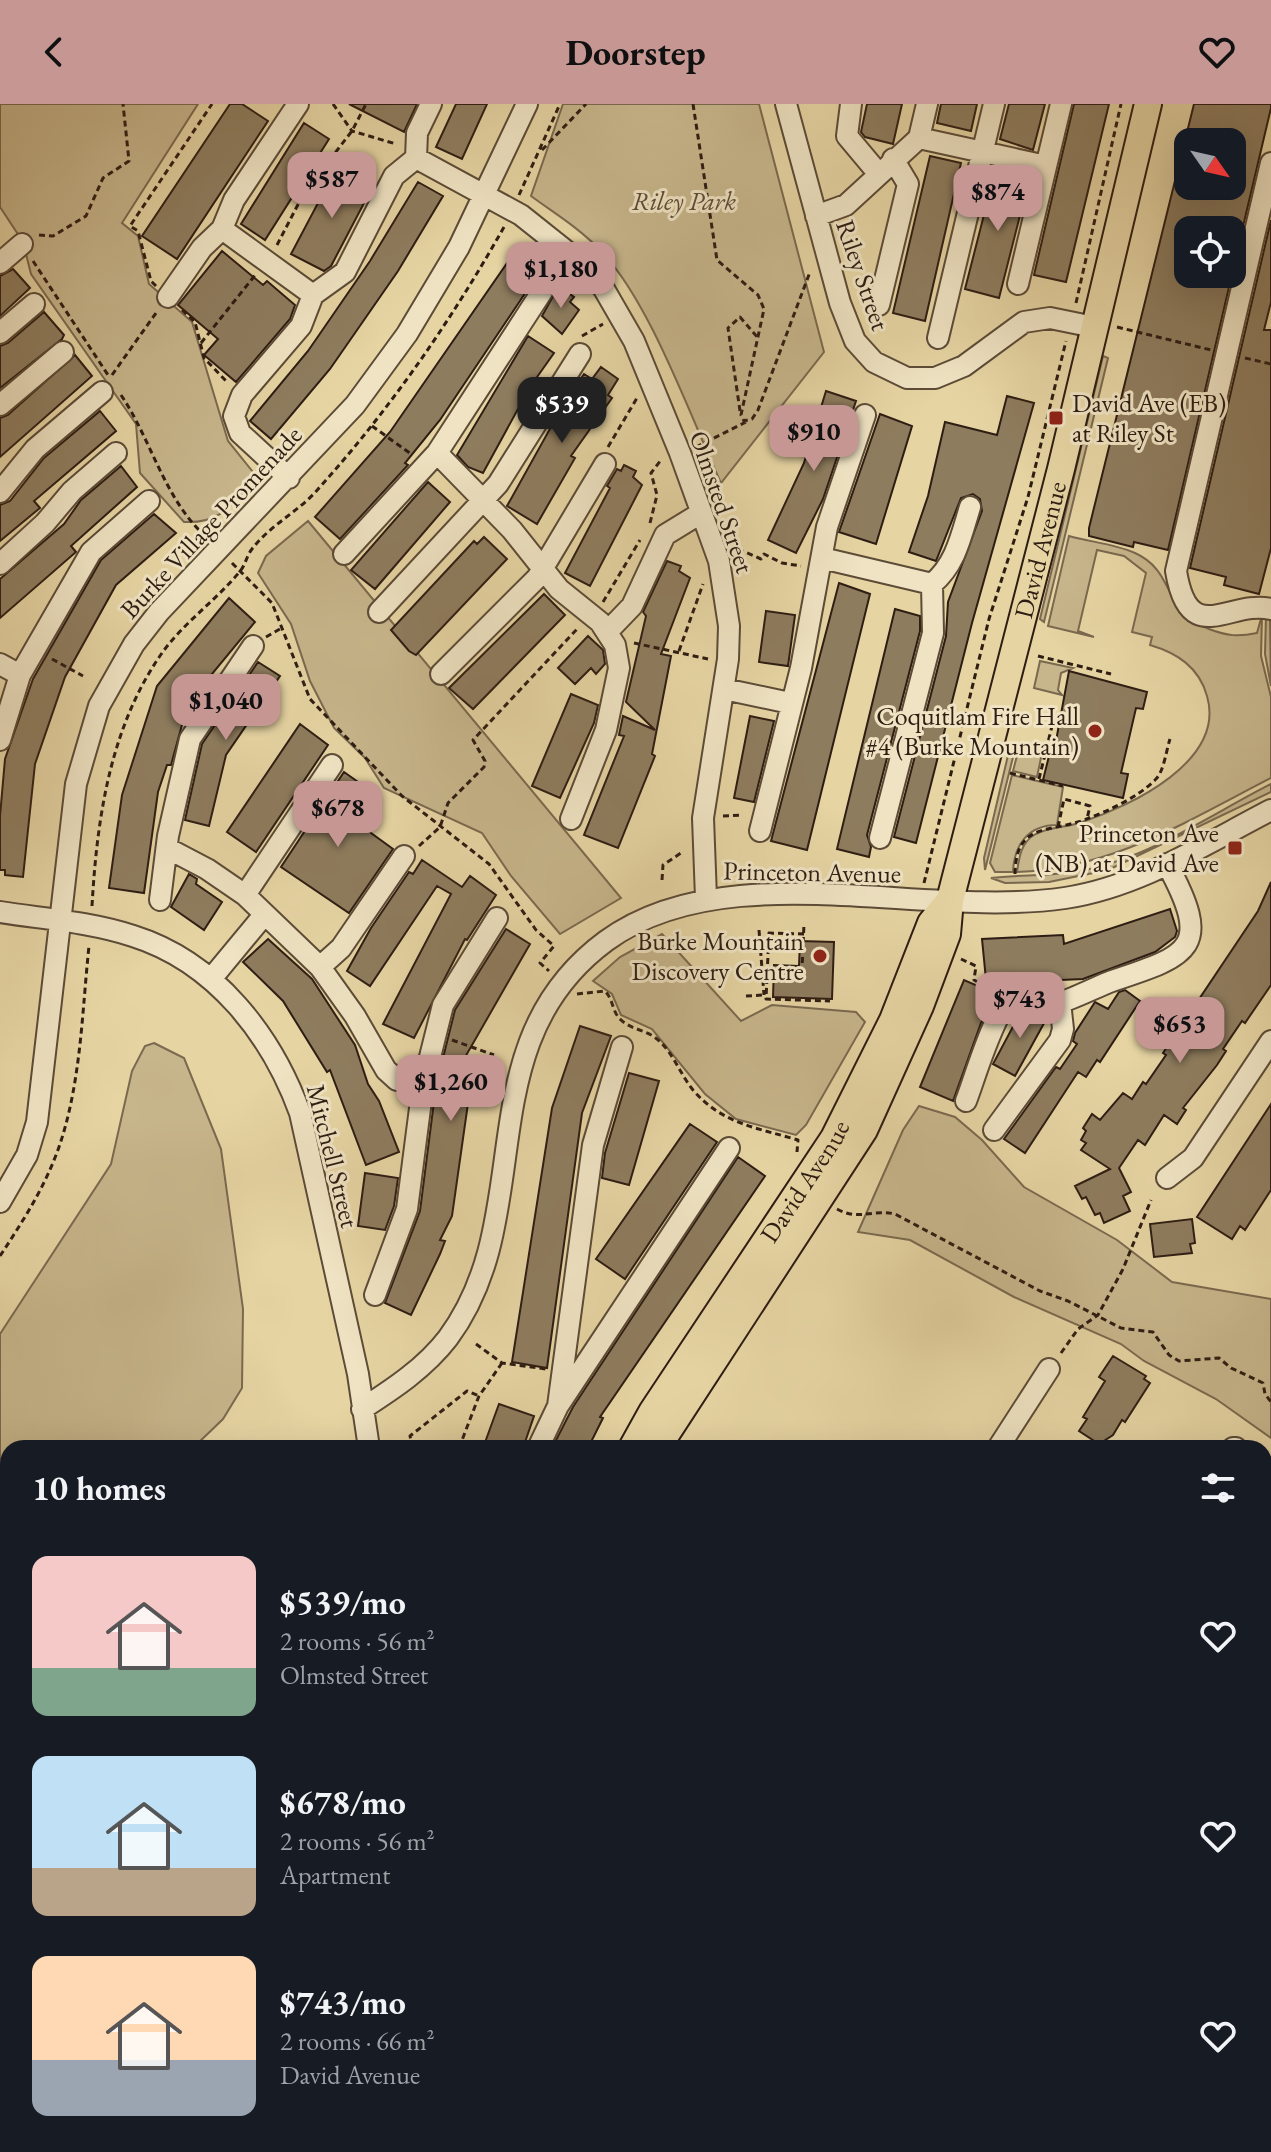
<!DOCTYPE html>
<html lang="en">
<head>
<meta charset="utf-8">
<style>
  :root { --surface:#171b24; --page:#242831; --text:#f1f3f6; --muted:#9ea1a6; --accent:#c59692 }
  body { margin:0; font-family:"EB Garamond",serif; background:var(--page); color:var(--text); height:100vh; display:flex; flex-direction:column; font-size:30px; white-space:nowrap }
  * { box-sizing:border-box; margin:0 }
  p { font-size:26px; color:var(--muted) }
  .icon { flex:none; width:44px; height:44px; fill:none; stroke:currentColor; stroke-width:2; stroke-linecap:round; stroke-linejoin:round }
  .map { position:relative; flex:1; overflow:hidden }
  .drawer { position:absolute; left:0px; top:1336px; width:1272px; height:712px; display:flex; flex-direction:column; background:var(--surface); border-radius:24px 24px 0 0; box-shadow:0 8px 32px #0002 }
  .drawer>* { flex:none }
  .needle { width:52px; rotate:124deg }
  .fabs { position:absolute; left:1174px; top:24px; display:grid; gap:16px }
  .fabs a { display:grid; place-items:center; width:72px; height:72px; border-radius:16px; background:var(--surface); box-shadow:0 8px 32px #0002; font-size:40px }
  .price { position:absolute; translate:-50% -68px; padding:0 18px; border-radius:16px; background:var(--accent); color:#111; font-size:26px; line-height:52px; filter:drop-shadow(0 2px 4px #0008) }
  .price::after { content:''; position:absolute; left:50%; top:48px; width:24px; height:18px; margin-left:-12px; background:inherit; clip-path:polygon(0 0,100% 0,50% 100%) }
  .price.active { background:#222; color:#fff }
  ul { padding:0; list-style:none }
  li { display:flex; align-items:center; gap:24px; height:200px; padding:0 32px }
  li span { display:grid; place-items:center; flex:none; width:224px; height:160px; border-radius:16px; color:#555 }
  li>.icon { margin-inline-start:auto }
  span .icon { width:96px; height:96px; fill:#fffc; stroke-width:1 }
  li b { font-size:34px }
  h2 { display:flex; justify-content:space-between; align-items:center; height:96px; padding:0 32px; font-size:34px }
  header { display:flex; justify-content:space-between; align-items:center; height:104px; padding:0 32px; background:var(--accent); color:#111; font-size:36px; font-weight:700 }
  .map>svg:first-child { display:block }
  .green { fill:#c7b58b; stroke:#7a694f; stroke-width:2 }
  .building { fill:#8e7c5e; stroke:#2e1d13; stroke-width:2; fill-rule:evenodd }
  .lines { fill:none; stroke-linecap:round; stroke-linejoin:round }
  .minor-casing { stroke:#5c4b37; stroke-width:24 }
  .major-casing { stroke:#2e1d13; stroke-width:30 }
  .path { stroke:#2e1d13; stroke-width:3; stroke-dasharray:6 4; stroke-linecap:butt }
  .minor { stroke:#efe3c3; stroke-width:20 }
  .major { stroke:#e6d4a3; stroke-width:26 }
  .poi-dot { fill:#8f2418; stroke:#efe3c3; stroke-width:3 }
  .labels { text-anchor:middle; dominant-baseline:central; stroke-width:6; stroke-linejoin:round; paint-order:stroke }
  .park-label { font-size:26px; font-style:italic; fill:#5c4b37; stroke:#efe3c3 }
  .street-label { font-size:26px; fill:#2e1d13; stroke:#efe3c3 }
  .poi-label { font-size:26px; fill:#2e1d13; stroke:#efe3c3; text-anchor:end }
</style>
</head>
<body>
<header><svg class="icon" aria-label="back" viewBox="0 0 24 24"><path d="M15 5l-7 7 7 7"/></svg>Doorstep<svg class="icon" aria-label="heart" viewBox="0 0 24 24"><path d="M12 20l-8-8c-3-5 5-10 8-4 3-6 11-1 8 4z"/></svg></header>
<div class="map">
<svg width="1271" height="2048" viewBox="0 0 1271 2048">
  <rect width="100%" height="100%" fill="#e6d4a3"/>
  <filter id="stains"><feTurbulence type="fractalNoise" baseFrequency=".0025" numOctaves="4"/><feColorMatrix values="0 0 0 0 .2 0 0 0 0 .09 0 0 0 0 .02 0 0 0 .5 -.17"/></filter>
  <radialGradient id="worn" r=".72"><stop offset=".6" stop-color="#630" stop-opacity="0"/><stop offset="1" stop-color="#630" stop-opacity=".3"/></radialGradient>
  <path class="green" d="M0 0H198L122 119 138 132 149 180 192 218 228 337 257 373C233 399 222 420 184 418L140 369 136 320 31 170 23 138 0 103Z
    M563 0H759L824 248 721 379C690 312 649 195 599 145 579 124 554 109 531 92Z
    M1103 252 1108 254 1044 518 1040 515Z
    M308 417 621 794 560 830 511 772 482 729 384 684 365 654 334 624 310 577 291 520 258 469 266 452Z
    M1069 432C1090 438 1115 440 1135 449 1177 468 1161 508 1209 525 1227 532 1238 533 1257 529L1262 511 1261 552 1271 593V674C1189 716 1112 765 1017 768 1019 754 1021 739 1034 731 1049 722 1066 724 1082 718 1131 702 1226 657 1207 592 1199 563 1177 549 1150 541L1152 533 1132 528 1146 469 1124 452 1097 446 1078 527 1094 533 1048 522Z
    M1266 511 1270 516 1271 582 1265 550Z
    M1040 557 1073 564 1061 569 1058 586 1062 591 1034 584Z
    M1019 644 1042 649 1037 673 1013 667Z
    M1015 645 985 766 984 754 1009 647Z
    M1012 671 1063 683 1057 721C1028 721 1014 741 1013 768H995L990 759Z
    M1271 680V688L1108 766 1049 778 1005 779 991 774C1024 770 1059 773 1094 764 1156 749 1214 709 1271 680Z
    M662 830 741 917 772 901 856 908 865 918 806 1021 796 1031 736 1015 705 990 652 925 621 911 612 890 593 877 620 853Z
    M154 939 184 954 221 1045 243 1205 242 1284 223 1315 193 1344H8V2040H30L28 2048H0V1230L111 1060 132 967 145 942Z
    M919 1002 955 1013 982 1036 1024 1083 1117 1136 1172 1178 1271 1195V1334L1216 1295 1144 1257 1121 1240 1014 1193 910 1136 858 1128 903 1026Z
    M165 2040H358L354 2048H162Z
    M582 2040H660L655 2048H578Z"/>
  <path class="building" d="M230 0H242L268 17 177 155 142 132Z
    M349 0H417L404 28Z
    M456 0H487L462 55 436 43Z
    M867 0H902L893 40 865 33 861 28Z
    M941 0H977L971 27 937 19Z
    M1009 0H1045L1033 46 1000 35Z
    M1074 0H1109L1066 178 1034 171Z
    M1194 0H1271V4L1232 169V126H1188V170H1232L1168 446 1134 438 1133 443 1089 432V424ZM1188 38H1244L1232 88 1188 82Z
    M304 19 329 35 265 136 241 120Z
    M930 52 961 59 925 217 893 209Z
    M337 63 373 82 331 162 324 167 291 150Z
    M996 64 1030 72 999 194 965 185Z
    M418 78 443 92 398 167 330 265 271 335 250 317 308 247 370 157Z
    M1271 116V198L1264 226H1271V444L1259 490 1224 481 1226 473 1190 464Z
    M516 146 543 164 540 169 547 174 532 179 440 316 405 359 408 361 340 435 315 413 390 328Z
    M222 147 263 181 267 177 295 201 290 215 236 278 204 251 218 235 178 201Z
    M13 165 30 184 0 212V172Z
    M553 178 574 193 570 198 579 206 562 230 542 212 556 187Z
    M44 208 64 231 62 235 0 284V242L8 239Z
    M528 232 554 249 530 283 483 369 468 363 457 351Z
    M75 251 92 272 0 353V314L8 311Z
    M601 263 618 275 608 291 612 294 571 352 575 354 537 420 507 402 566 296 584 270 592 275Z
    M826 287 856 297 823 395 796 449 768 436 804 359Z
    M1007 292 1034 299 972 519 916 739 894 733 946 532 948 498 982 407 980 395 973 390 961 394 936 457 909 448 928 392 945 318 997 331Z
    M100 307 116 327 34 397 40 404 0 437V401L10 397 44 354Z
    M880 310 912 322 876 440 839 428Z
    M624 361 636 367 633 373 642 381 590 482 565 469 610 384 607 382 617 365 621 367Z
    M121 362 137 383 71 442 76 448 0 514V475L64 420 81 396Z
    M428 378 450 398 375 485 351 466Z
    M154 410 176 429 116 481 65 573 35 660 23 773 5 771V766H0V712L5 655 33 575 101 456Z
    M484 433 507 455 416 551 409 547 391 526 474 437 477 440Z
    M667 457 681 462 679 467 690 474 661 550 671 552 652 650 655 652 618 744 584 731 624 632 619 631 623 612 655 626 626 598 646 512 643 508Z
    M839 479 870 490 807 746 771 737Z
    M544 490 565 511 473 605 449 584Z
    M229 494 255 518 188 599 171 661H167L158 688 144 789 109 784 122 691 157 582Z
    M895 505 920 512V527L867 731 871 743 869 753 837 745Z
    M766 507 795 511 788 562 759 558Z
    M588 532 603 546 605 560 596 570 591 564 575 580 558 564Z
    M258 558 280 572 226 651 209 722 185 716 202 640Z
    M1069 567 1147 588 1143 605 1136 604 1121 669 1128 670 1123 694 1043 676 1049 652 1053 653Z
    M571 590 598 601 594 619 560 694 532 682Z
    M750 612 774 617 754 698 734 694Z
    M300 620 328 641 256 748 227 728Z
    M344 668 368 685 349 713 393 745 349 809 281 763Z
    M422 756 462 783 470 772 496 791 467 836 465 835 414 934 383 920 451 790 437 782 370 882 347 867 371 824 409 768 413 770Z
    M189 770 197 775 196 780 222 798 204 826 171 803Z
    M1271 778V881L1245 919 1242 917 1223 945 1226 947 1217 961 1183 1004 1186 1006 1177 1020 1164 1011 1145 1041 1138 1036 1119 1064 1131 1088 1123 1092 1130 1107 1104 1119 1100 1109 1095 1111 1086 1093 1082 1095 1075 1082 1110 1065 1081 1046 1086 1039 1081 1036 1086 1027 1083 1024 1092 1010 1100 1016 1123 989 1132 995 1143 978 1146 980 1166 951 1163 949 1258 807Z
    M1170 805 1177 827 1175 833 1155 848 1083 875 1039 877 1040 874 1004 879 981 919 953 997 920 983 964 876 987 886 982 835 1063 831 1064 840Z
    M506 825 530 840 464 955 474 957 452 1112 440 1136 445 1137 440 1150 411 1211 385 1199 420 1107 436 982 455 906Z
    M268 835 312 875 355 941 368 980 379 997 399 1048 366 1061 330 966 327 968 283 897 243 858Z
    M800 837 834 838 832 895 773 893 774 861 799 862Z
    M1125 886 1140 897 1100 958 1097 956 1086 973 1078 968 1025 1049 1004 1035 1056 963 1060 965 1077 940 1073 937 1075 929 1095 898 1108 905 1119 888Z
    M1024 902 1048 912 1015 972 993 960Z
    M580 922 611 932 582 1009 547 1264 512 1258 552 1004Z
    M629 969 659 977 629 1081 602 1074 605 1049Z
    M1271 1000V1086L1245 1126 1240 1122 1232 1135 1197 1113Z
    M690 1020 717 1038 625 1175 596 1155Z
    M738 1053 765 1072 600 1313 603 1314 588 1344H552L573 1303Z
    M365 1069 398 1074 394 1102 385 1126 358 1122Z
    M1192 1115 1195 1139 1190 1140 1192 1149 1154 1153 1150 1120Z
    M1113 1252 1146 1272 1144 1275 1150 1279 1125 1318 1122 1316 1113 1331 1099 1340 1079 1327 1087 1315 1083 1313 1105 1277 1099 1273Z
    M499 1300 534 1312 523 1344H483Z"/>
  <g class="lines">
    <defs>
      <path id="minor" d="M786 0 840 199 855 237 874 258 907 274H935L964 262 1024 218 1050 214 1094 223
        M851 0 847 32 878 69
        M919 34 927 0
        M416 54 521 111 585 162 604 185 634 237 680 349 719 457 729 522 728 555 703 714 706 794
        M1271 59 1176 467C1189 546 1230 495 1271 505
        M816 112 846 101 919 34 1046 62
        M222 125 313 191
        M0 159 22 140
        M1018 180 1061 0
        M168 193 202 144 222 125 234 96 298 0
        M879 201 908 80 893 55
        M0 229 34 200
        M938 234 994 0
        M0 301 63 248
        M437 349 512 426 559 485 600 518 615 541 619 564 606 626 571 715
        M289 374 240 329 234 312 242 291 301 222 313 191 345 168 394 72 416 54 417 29 431 0
        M0 388 35 345 102 288
        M344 450 437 349 543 186
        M822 454 932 480
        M0 460 45 419 72 387 116 349
        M932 480C956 460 961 432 970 403
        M379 508 498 380 580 250
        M608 527 632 502 665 431 701 409
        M0 560 20 571 0 636
        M441 570 537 474 605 360
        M20 571 91 448 149 397
        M724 585 790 599
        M760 727 801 564 827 423 865 311
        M880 734 933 529 932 480
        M167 744 207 765 245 791 320 863 355 912 386 966 397 976 423 981
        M245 791 332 661
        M160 796 168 732 190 635 253 542
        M0 808C44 815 91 818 133 832 216 858 272 932 300 1009L358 1270 369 1344
        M320 863 341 844 404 752
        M211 875 264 811
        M966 997C975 974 995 903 1014 892 1032 881 1045 899 1061 898 1068 897 1101 881 1112 877 1192 851 1212 843 1167 760
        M994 1026 1060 936 1063 925 1060 898
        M1167 1074 1193 1054 1271 937
        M0 1098 27 1051 37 1018 76 680 99 602 134 540 159 508 355 301 407 230 459 143 527 0
        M375 1191 407 1105 423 981 443 901 497 814
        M558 1302 593 1041 622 943
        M362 1305C393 1285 425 1264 448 1234 540 1110 465 941 606 837 726 749 922 815 1065 794 1139 783 1205 740 1271 706
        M538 1344 558 1302 729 1044
        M998 1344 1049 1265
        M1233 1344H1236
        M1264 1362 1271 1366
        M1264 1622 1271 1612
        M1264 1759 1271 1748
        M805 2040 807 2048
        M889 2048 895 2040
        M1130 2048 1131 2040"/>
      <g id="major">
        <path id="s1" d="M632 1344 652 1308 834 1034 893 916 931 819 950 796"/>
        <path id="s2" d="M657 1344 864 1026 920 902 947 830 950 796 1061 365 1148 0"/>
        <path d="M431 2048 435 2040"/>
        <path d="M454 2048 456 2040"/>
      </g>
    </defs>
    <use href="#minor" class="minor-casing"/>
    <use href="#major" class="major-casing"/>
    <path class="path" d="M333 0 352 27 396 40
      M693 0 717 156 758 191 764 205 741 311 744 317 752 315 758 306 810 168
      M542 46 586 0
      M519 91 560 0
      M39 131 53 132 86 112 103 74 129 57 123 0
      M277 141 304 89 352 27 366 0
      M33 157 108 271
      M156 182 151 177 138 127 130 122 212 0
      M1076 199 1121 0
      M182 206 195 218 204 254 227 278
      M1117 223 1211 246
      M582 232 603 220
      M201 239 256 170
      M1245 254 1271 260
      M112 271 156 209
      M121 291C150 334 163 389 199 426
      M740 307 728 224 740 213 758 234
      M372 322 411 350
      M608 343 637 294
      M696 343 746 318
      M650 419 657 391 651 369 661 356
      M738 445 761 455 764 450 782 459 801 462
      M232 459 272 499 310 595 402 692 489 760 536 826 554 842 540 859 549 867
      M603 498 640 436
      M266 533 280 525
      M634 539 708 555
      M679 547 703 480
      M1038 552 1111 570
      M52 555 83 572
      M1010 669 1063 682
      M1039 675 1053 618
      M723 712 743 711
      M1058 723 1064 695 1090 702 1087 715
      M419 742 440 723 448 699 484 663 485 657 473 636 578 524
      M1015 770C1016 718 1048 729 1084 716 1108 707 1137 694 1155 676 1164 668 1166 647 1170 635
      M662 776 663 761 681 749
      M924 779 989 515 1028 393 1066 237
      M92 802C97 714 110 623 162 549 184 518 217 496 241 466 246 459 247 451 252 445 271 420 300 407 319 384 391 304 451 217 504 123
      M759 826 764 891
      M804 830 769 829 766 895 830 897
      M961 855 976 862 974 876 993 886
      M768 864 802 865 804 820
      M577 890 605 887C613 895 612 906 619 914 630 926 645 925 657 935 673 948 680 970 693 986 722 1020 758 1024 798 1036L797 1048
      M746 892 763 891
      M452 936 494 951
      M837 1105C858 1117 873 1105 895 1110L1040 1187 1068 1197 1121 1224 1153 1228 1169 1251 1179 1257 1219 1254 1231 1264 1263 1279 1265 1290 1271 1298
      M0 1152C23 1117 45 1083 59 1043 81 979 82 908 89 842
      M476 1240 502 1259 546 1265
      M1061 1249 1078 1225 1098 1211 1123 1165 1151 1096
      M413 1344 410 1332 467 1287 479 1292
      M459 1344 479 1292 502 1259"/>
    <use href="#minor" class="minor"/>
    <use href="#major" class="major"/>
  </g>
  <g class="poi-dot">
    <rect x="1048" y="306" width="16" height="16" rx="4"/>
    <circle cx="1095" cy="627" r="8"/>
    <rect x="1227" y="736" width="16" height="16" rx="4"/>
    <circle cx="820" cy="852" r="8"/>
  </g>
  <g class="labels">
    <g class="park-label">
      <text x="684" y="97">Riley Park</text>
    </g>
    <g class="street-label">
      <text transform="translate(863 171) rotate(71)">Riley Street</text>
      <text transform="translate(722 398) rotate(71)">Olmsted Street</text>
      <text transform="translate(211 418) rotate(-47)">Burke Village Promenade</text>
      <text stroke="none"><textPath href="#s2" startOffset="988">David Avenue</textPath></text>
      <text transform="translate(812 768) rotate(1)">Princeton Avenue</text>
      <text transform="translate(333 1052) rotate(76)">Mitchell Street</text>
      <text stroke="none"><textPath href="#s1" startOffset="318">David Avenue</textPath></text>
    </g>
    <g class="poi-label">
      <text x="1072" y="299" text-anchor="start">David Ave (EB)<tspan x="1072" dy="30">at Riley St</tspan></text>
      <text x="1079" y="612">Coquitlam Fire Hall<tspan x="1079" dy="30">#4 (Burke Mountain)</tspan></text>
      <text x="1219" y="729">Princeton Ave<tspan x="1219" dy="30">(NB) at David Ave</tspan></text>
      <text x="804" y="837">Burke Mountain<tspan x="804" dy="30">Discovery Centre</tspan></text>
    </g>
  </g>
  <rect width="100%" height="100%" filter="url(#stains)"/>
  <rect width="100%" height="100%" fill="url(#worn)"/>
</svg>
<div class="fabs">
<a><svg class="needle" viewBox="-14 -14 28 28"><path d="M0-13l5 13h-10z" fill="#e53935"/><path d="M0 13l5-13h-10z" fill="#9ea1a6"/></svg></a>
<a><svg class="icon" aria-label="locate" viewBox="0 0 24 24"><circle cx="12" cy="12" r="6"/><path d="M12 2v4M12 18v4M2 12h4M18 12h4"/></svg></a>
</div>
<b class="price" style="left:332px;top:116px">$587</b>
<b class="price" style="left:998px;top:129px">$874</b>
<b class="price" style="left:561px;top:206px">$1,180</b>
<b class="price active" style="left:562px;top:341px">$539</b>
<b class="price" style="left:814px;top:369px">$910</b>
<b class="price" style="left:226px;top:638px">$1,040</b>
<b class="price" style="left:338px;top:745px">$678</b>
<b class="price" style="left:1020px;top:936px">$743</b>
<b class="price" style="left:1180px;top:961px">$653</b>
<b class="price" style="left:451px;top:1019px">$1,260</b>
<section class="drawer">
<h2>10 homes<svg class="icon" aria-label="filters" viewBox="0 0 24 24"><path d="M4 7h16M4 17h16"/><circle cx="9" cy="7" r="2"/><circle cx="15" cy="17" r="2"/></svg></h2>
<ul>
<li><span style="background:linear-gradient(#f6c9c9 70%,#7fa58c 0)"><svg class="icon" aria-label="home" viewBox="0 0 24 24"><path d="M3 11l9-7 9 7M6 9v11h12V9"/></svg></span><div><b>$539/mo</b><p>2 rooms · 56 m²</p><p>Olmsted Street</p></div><svg class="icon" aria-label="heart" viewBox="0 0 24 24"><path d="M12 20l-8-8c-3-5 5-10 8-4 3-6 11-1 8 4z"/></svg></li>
<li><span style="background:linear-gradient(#bfe0f5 70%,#b9a48a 0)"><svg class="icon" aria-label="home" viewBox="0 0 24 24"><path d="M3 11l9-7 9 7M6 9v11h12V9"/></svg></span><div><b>$678/mo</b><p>2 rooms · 56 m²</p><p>Apartment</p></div><svg class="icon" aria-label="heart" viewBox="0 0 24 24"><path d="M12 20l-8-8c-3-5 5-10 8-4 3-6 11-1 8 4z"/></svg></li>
<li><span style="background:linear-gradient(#ffd9b3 65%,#9aa5b1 0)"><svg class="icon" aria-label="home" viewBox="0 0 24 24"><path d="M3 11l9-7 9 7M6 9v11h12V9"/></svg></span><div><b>$743/mo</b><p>2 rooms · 66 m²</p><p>David Avenue</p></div><svg class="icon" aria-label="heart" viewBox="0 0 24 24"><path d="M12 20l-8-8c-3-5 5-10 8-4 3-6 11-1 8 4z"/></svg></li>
</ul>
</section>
</div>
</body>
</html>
